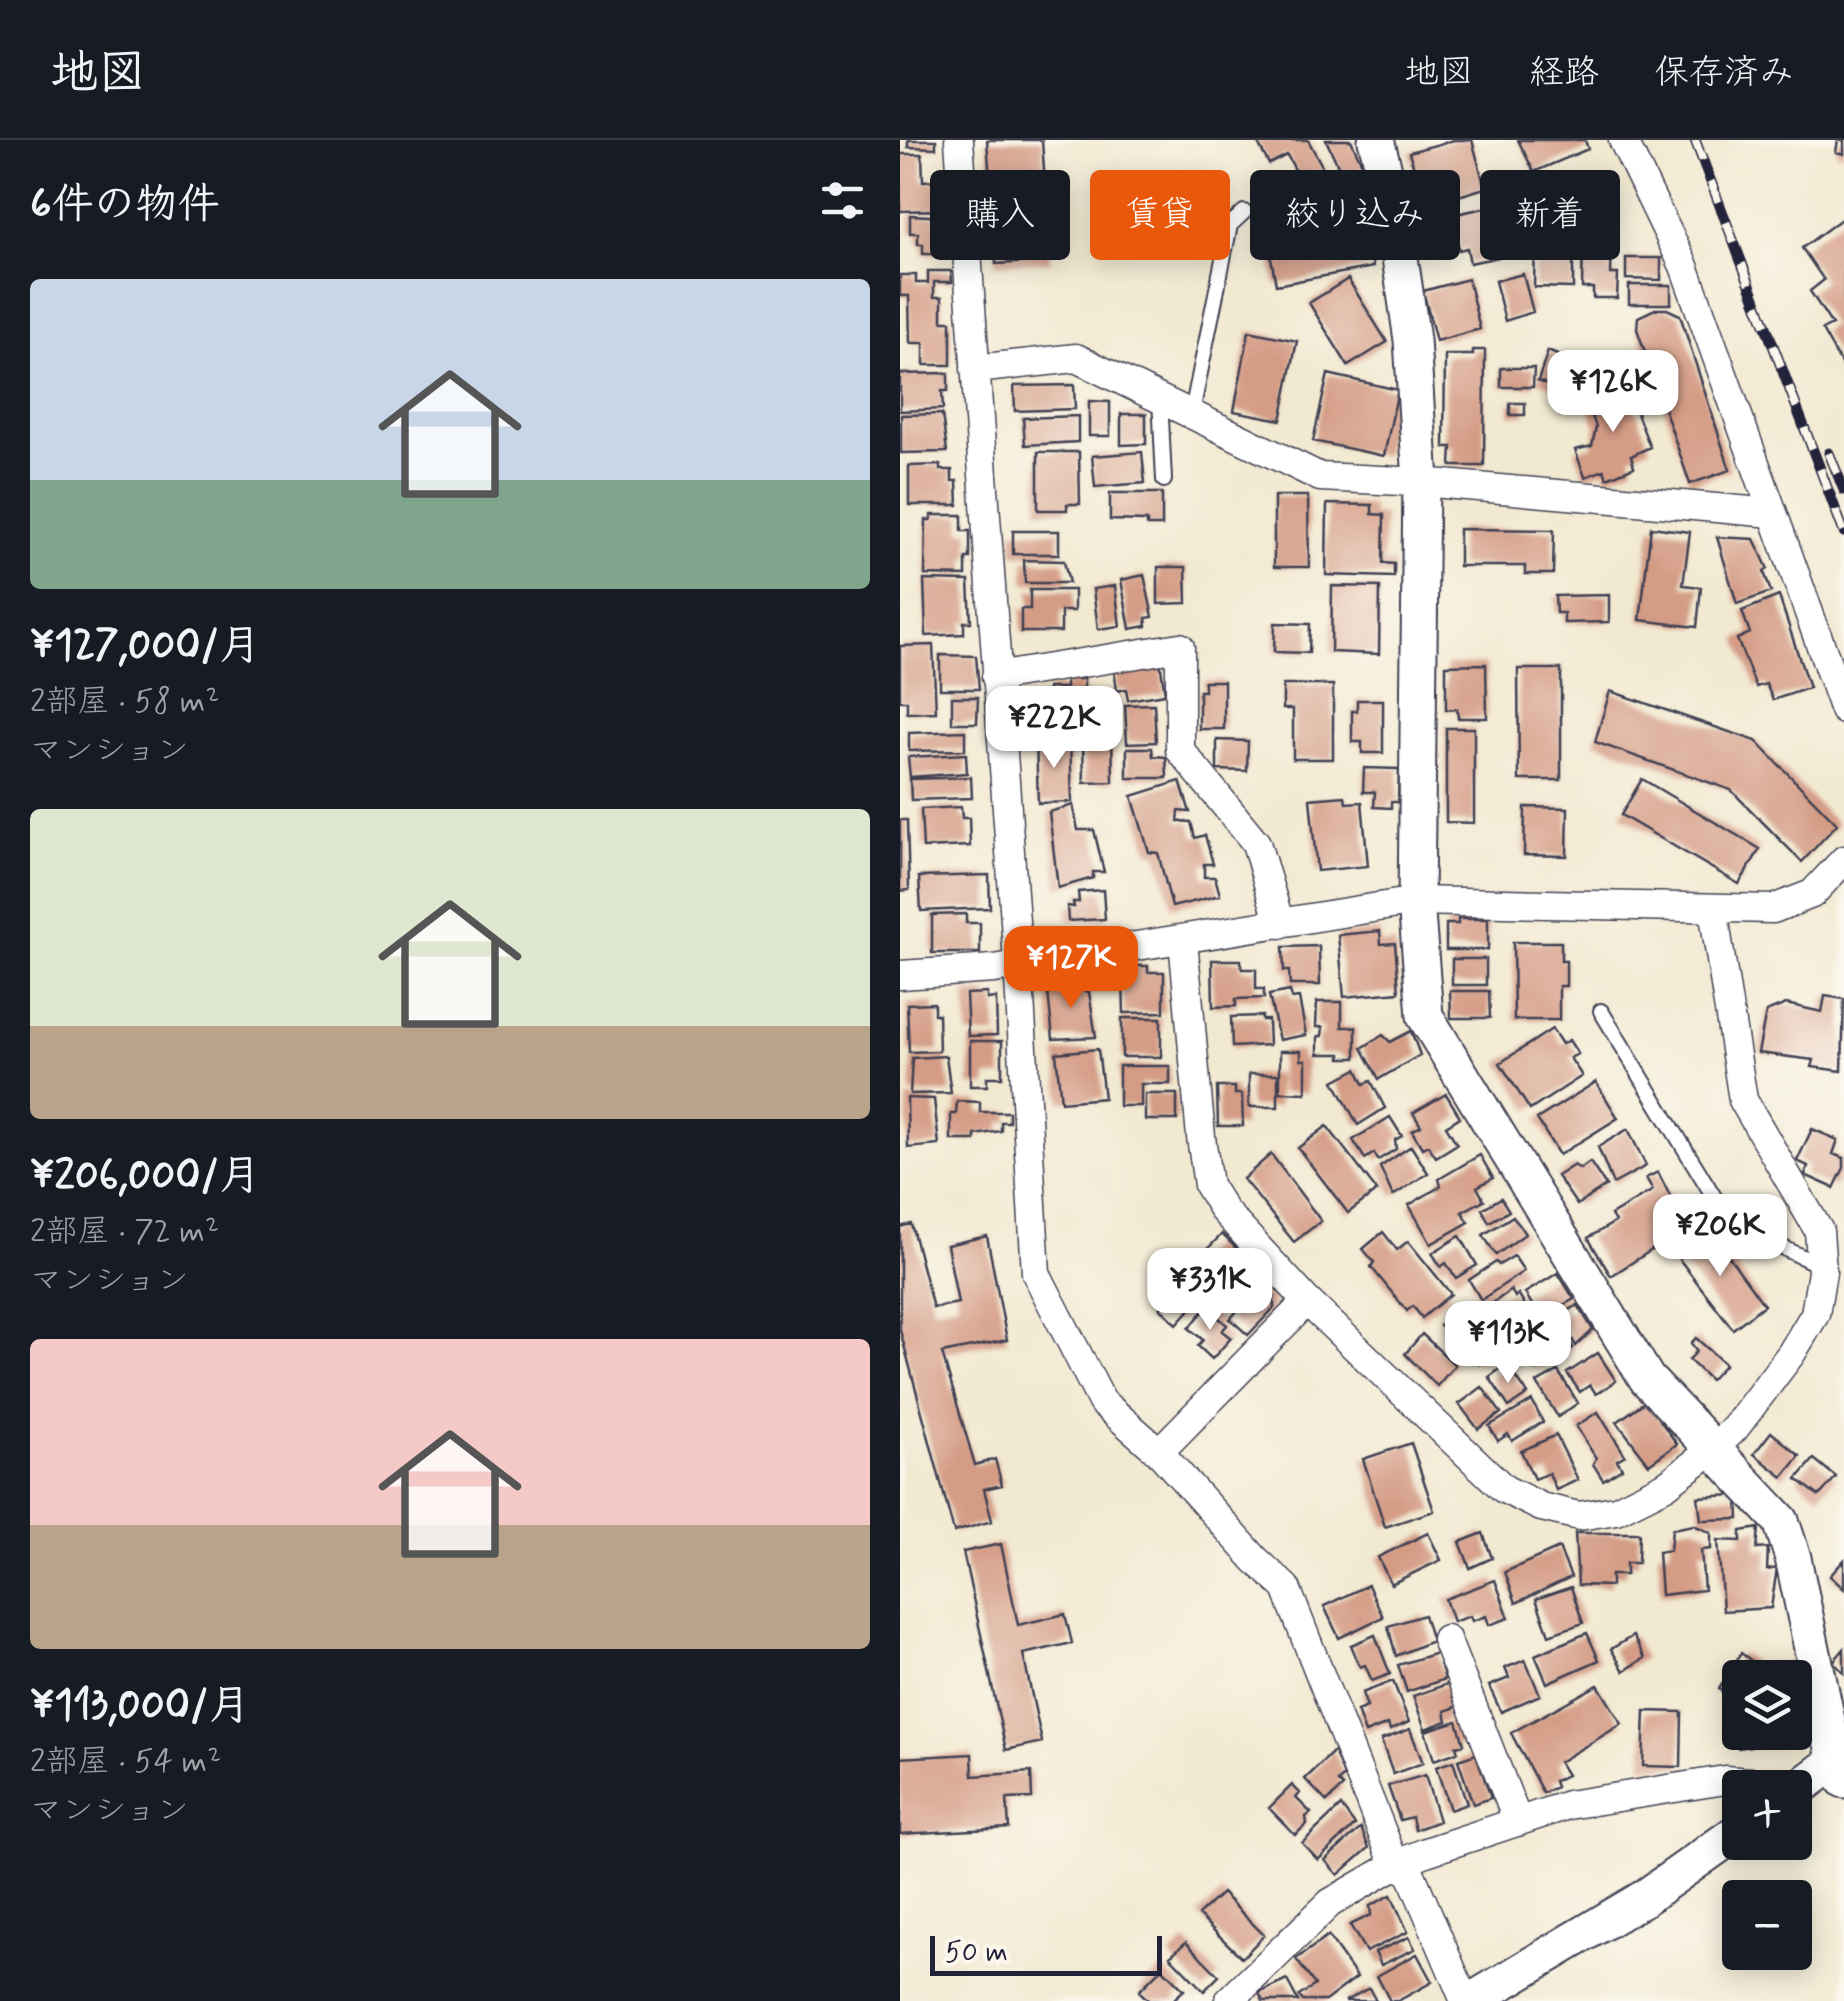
<!DOCTYPE html>
<html lang="ja">
<head>
<meta charset="utf-8">
<style>
  :root { --surface:#171b24; --page:#242831; --text:#f1f3f6; --muted:#9ea1a6; --line:#363941; --accent:#ea580c }
  body { margin:0; font-family:Mynerve,"Klee One",sans-serif; background:var(--page); color:var(--text); height:100vh; display:flex; flex-direction:column; font-size:38px; white-space:nowrap }
  * { box-sizing:border-box; margin:0 }
  p { font-size:32px; color:var(--muted) }
  .icon { flex:none; width:55px; height:55px; fill:none; stroke:currentColor; stroke-width:2; stroke-linecap:round; stroke-linejoin:round }
  .map { position:relative; flex:1; overflow:hidden }
  .panel { display:flex; flex-direction:column; background:var(--surface); width:900px }
  .panel>* { flex:none }
  .top-card { position:absolute; left:30px; top:30px; width:762px; height:90px; display:flex; gap:20px }
  .fabs { position:absolute; left:822px; top:1520px; display:grid; gap:20px }
  .fabs a { display:grid; place-items:center; width:90px; height:90px; border-radius:10px; background:var(--surface); box-shadow:0 5px 25px #0003; font-size:50px }
  .scale { position:absolute; left:30px; bottom:25px; width:232px; box-sizing:border-box; padding-left:10px; border:5px solid #22223b; border-top:0; font-size:28px; line-height:35px; white-space:nowrap; color:#22223b; -webkit-text-stroke:8px #fbf7ec; paint-order:stroke }
  .price { position:absolute; translate:-50% -85px; padding:0 22px; border-radius:20px; background:#fff; color:#222; font-size:32px; line-height:65px; filter:drop-shadow(0 2px 5px #0008) }
  .price::after { content:''; position:absolute; left:50%; top:60px; width:30px; height:22px; margin-left:-15px; background:inherit; clip-path:polygon(0 0,100% 0,50% 100%) }
  .price.current { background:var(--accent); color:#fff }
  ul { padding:0; list-style:none }
  li { display:grid; align-content:center; gap:20px; height:530px; padding:0 30px }
  li span { display:grid; place-items:center; height:310px; border-radius:10px; color:#555 }
  li>.icon { margin-inline-start:auto }
  span .icon { width:180px; height:180px; fill:#fffc; stroke-width:1 }
  li b { font-size:42px }
  h2 { display:flex; justify-content:space-between; align-items:center; height:120px; padding:0 30px; font-size:42px }
  .tag { padding:0 35px; border-radius:10px; background:var(--surface); box-shadow:0 5px 25px #0003; font-size:35px; line-height:90px }
  .tag.current { background:var(--accent); color:#fff }
  header { display:flex; align-items:center; gap:60px; box-sizing:border-box; height:140px; padding:0 50px; background:var(--surface); border-bottom:2px solid var(--line) }
  header strong { font-size:48px }
  nav { display:flex; gap:55px; margin-inline-start:auto; font-size:35px }
  main { display:flex; flex:1; min-height:0 }
  .map>svg:first-child { display:block }
  .building { fill:#d49b85 }
  .lines { fill:none; stroke-linecap:round; stroke-linejoin:round }
  .service-casing { stroke:#414052; stroke-width:18 }
  .minor-casing { stroke:#414052; stroke-width:31 }
  .tertiary-casing { stroke:#414052; stroke-width:39 }
  .service { stroke:#fff; stroke-width:14 }
  .minor { stroke:#fff; stroke-width:28 }
  .tertiary { stroke:#fff; stroke-width:35 }
  .rail-casing { stroke:#22223b; stroke-width:11 }
  .rail { stroke:#fbf7ec; stroke-width:8; stroke-dasharray:22; stroke-linecap:butt }
</style>
</head>
<body>
<header>
<strong>地図</strong>
<nav><a>地図</a><a>経路</a><a>保存済み</a></nav>
</header>
<main>
<section class="panel">
<h2>6件の物件<svg class="icon" aria-label="filters" viewBox="0 0 24 24"><path d="M4 7h16M4 17h16"/><circle cx="9" cy="7" r="2"/><circle cx="15" cy="17" r="2"/></svg></h2>
<ul>
<li><span style="background:linear-gradient(#c9d6e8 65%,#7fa58c 0)"><svg class="icon" aria-label="home" viewBox="0 0 24 24"><path d="M3 11l9-7 9 7M6 9v11h12V9"/></svg></span><div><b>¥127,000/月</b><p>2部屋 · 58 m²</p><p>マンション</p></div></li>
<li><span style="background:linear-gradient(#dfe7d0 70%,#b9a48a 0)"><svg class="icon" aria-label="home" viewBox="0 0 24 24"><path d="M3 11l9-7 9 7M6 9v11h12V9"/></svg></span><div><b>¥206,000/月</b><p>2部屋 · 72 m²</p><p>マンション</p></div></li>
<li><span style="background:linear-gradient(#f6c9c9 60%,#b9a48a 0)"><svg class="icon" aria-label="home" viewBox="0 0 24 24"><path d="M3 11l9-7 9 7M6 9v11h12V9"/></svg></span><div><b>¥113,000/月</b><p>2部屋 · 54 m²</p><p>マンション</p></div></li>
</ul>
</section>
<div class="map">
<svg width="944" height="1861" viewBox="0 0 944 1861">
  <rect width="100%" height="100%" fill="#fbf7ec"/>
  <filter id="ink" filterUnits="userSpaceOnUse"><feTurbulence type="fractalNoise" baseFrequency=".01" numOctaves="2"/><feDisplacementMap in="SourceGraphic" scale="20" xChannelSelector="R" yChannelSelector="G"/><feConvolveMatrix kernelMatrix="1 2 1 2 8 2 1 2 1" color-interpolation-filters="sRGB"/></filter>
  <filter id="wash" filterUnits="userSpaceOnUse"><feTurbulence type="fractalNoise" baseFrequency=".0048" numOctaves="4" result="noise"/><feDisplacementMap in="SourceGraphic" scale="40" xChannelSelector="R" yChannelSelector="G"/><feGaussianBlur stdDeviation="2.25" result="paint"/><feColorMatrix in="noise" values="0 0 0 0 0 0 0 0 0 0 0 0 0 0 0 0 0 1.4 0 .05"/><feComposite in="paint" operator="in"/></filter>
  <g filter="url(#wash)">
    <rect width="100%" height="100%" fill="#f2e9d1"/>
    <g id="blocks">
      <path class="building" d="M8 0H36V8L8 7Z
        M87 0H142L150 121 96 124Z
        M356 0H408L428 37 406 50 387 15 369 24Z
        M426 0H451L464 28 444 38Z
        M554 0H572L585 48 526 66 509 12Z
        M618 0H685L688 9 634 32Z
        M938 0H944V14L936 12Z
        M0 14H22L23 41 44 40 45 70 0 71Z
        M441 44 467 50 469 82 444 83Z
        M607 63 618 113 570 123 567 108 559 110 552 75Z
        M10 75 47 77 46 114H23V104H18V93H10Z
        M944 77V229L922 190 932 185 910 151 924 140 902 108Z
        M467 95 473 127 376 145 370 112Z
        M683 98 712 99 711 134H718L717 158H693V148H682Z
        M635 104H661V114H673V148L634 147Z
        M726 118H761V140L726 139Z
        M28 131H51L52 142H34V157H42V181H51V225H24V203H10L9 156H0V135H16V143H28Z
        M623 134 633 172 605 181 595 141Z
        M448 139 487 202 448 226 409 163Z
        M568 139 580 189 536 201 523 151Z
        M729 145H771V164H729Z
        M755 169H767L780 175 830 330 790 344 737 189 738 177Z
        M349 191 397 201 381 280 334 271Z
        M573 210H585L584 326H551L552 307H544L545 215H573Z
        M648 211 692 230 686 250 679 249 677 256 638 241Z
        M601 228H634L633 247H601Z
        M48 233V251H42L43 269 0 271V234Z
        M428 234 498 250 484 316 413 301Z
        M174 245 175 269 115 271 114 246Z
        M726 245 750 307 731 316 734 327 707 338 704 330 685 337 675 310 692 306 696 287 687 263Z
        M189 261 210 262V296H189Z
        M610 263H625V275H610Z
        M42 274 47 312 1 313V275Z
        M221 274H246V304L221 305Z
        M178 276V302L125 305 123 278Z
        M138 312H179L180 364H167V370H138Z
        M242 312 245 343 195 347 192 316Z
        M40 325V330H52V341H57L58 365H9V326Z
        M210 353H262V386H247V381L210 380Z
        M374 356H408L409 427H374Z
        M427 364 472 365V374L484 375 483 423 494 424V437L426 435Z
        M31 375H62V391H70V418H66V436L25 435 26 380H31Z
        M751 387 790 392 783 445 801 447 797 487 740 480Z
        M559 389 654 390 653 434H625V426H559Z
        M113 391H159V414H113Z
        M817 397 854 399 868 429 864 432 871 452 837 464Z
        M124 420 164 421 169 443H125Z
        M258 427H286L287 463 258 464Z
        M244 435 253 477 246 478 247 486 230 489 221 440Z
        M24 440 69 441 71 482H64V494L26 496Z
        M215 446 220 486 198 489 193 449Z
        M432 446 480 447 479 514 431 512Z
        M130 450H174V471H161V492H121V469H130Z
        M709 455V482L664 483V473H656L655 456Z
        M879 456 909 548 873 560 866 544 856 547 837 499 850 493 842 471Z
        M375 483 410 484 409 513 374 512Z
        M33 505 36 572 7 573V561H0V506Z
        M40 515 76 516 79 549H40Z
        M260 521 265 554 228 560 226 549 217 551 214 529Z
        M586 524 587 578H558L557 569 546 570V525Z
        M618 529H661V640H619Z
        M166 539H184V591H164V585H148V548H166Z
        M304 541H324V589H299V551H304Z
        M383 545H433V619H393V569H383Z
        M710 551 856 601 937 684 902 722 831 650 695 602Z
        M52 557H78L77 583H52Z
        M457 560H483V613H462V602H452V571H457Z
        M254 564 256 602 227 603 225 565Z
        M546 588H574V683L546 682Z
        M65 591V610L9 611V593Z
        M197 591H212L213 642 184 643 183 600H197Z
        M170 598 172 662 138 663 136 599Z
        M317 600 348 601 347 631 317 630Z
        M227 608H252L253 616 266 617 267 638H227Z
        M66 614 67 633 10 637 8 617Z
        M464 628 499 629 498 662H491V668L474 667 475 652H463Z
        M71 637 72 658 11 660 10 639Z
        M742 639 860 709 839 744 721 675Z
        M280 641 290 672 279 671 278 681 291 682 295 698 305 695 313 724H304V737H315L320 755 272 767 258 713 249 712 232 656Z
        M445 656 446 663 462 662 468 726 417 731 410 659Z
        M173 665 178 690H194L204 732H193V738L158 748 149 672Z
        M61 667 62 678H69L70 706 23 708 21 669Z
        M625 667 668 668 667 716 624 715Z
        M0 680H7L9 750 0 751Z
        M89 735 90 768 21 771 19 737Z
        M203 750 205 779 168 781 167 766 174 767 173 762H179L178 752Z
        M66 774V783H80V813H32V775Z
        M558 779H588V810H546V784H558Z
        M480 791 481 804 495 803 499 852 444 857 438 795Z
        M613 802H661V821H666V846H659V880H614Z
        M419 806 420 845H390L389 831H384L383 807Z
        M552 819H586V845H552Z
        M312 820H341L342 829H356V849H364V858L336 859V866L313 867Z
        M212 826H248V832H264V872L224 873 223 841H212Z
        M147 843H182L184 851 189 852 196 897 153 899Z
        M390 851 392 859 399 858 406 895 379 900 369 855Z
        M550 851H589L590 878H551Z
        M87 853V859L96 858 97 895 68 896 66 854Z
        M925 856 944 859 942 931 912 927 914 920 858 913 866 872 886 864 922 872Z
        M417 862H442V887H456V918H441V914H418V896H422L423 887H416Z
        M34 863V874H38L39 911 9 912 7 864Z
        M362 876V880H368L369 905 332 907 331 877Z
        M222 878H261V917H222Z
        M652 889 662 904 669 900 678 914 670 918 682 936 630 970 600 923Z
        M511 891 520 915 479 939 462 908 483 895 490 902Z
        M70 901H102V937H87V946H70Z
        M198 909 204 958 161 962 156 913Z
        M380 911H401V920H406V953L380 952Z
        M46 916 51 953 10 954 12 918Z
        M219 926H270V944H241V966H219Z
        M457 929 464 944 471 941 485 968 458 985 434 941Z
        M349 934H378V967H349Z
        M696 942 718 978 659 1015 637 979Z
        M317 947H335V954H342L343 986H318Z
        M245 954H277V980H245Z
        M546 954 560 977 546 986 557 1004 536 1017 528 1005 522 1008 512 991 521 986 513 973Z
        M7 958 34 959 39 1005 8 1008Z
        M57 961 80 962V972H109V982H101V991L75 995V1000H51V974H56Z
        M490 977 502 996 495 1000 496 1009 478 1020 474 1013 465 1019 453 1000Z
        M427 986 477 1051 448 1073 398 1008Z
        M728 989 746 1026 713 1044 698 1007Z
        M912 989 938 1000 933 1014 944 1018V1028L934 1048 905 1035 908 1026 897 1021Z
        M511 1006 528 1033 493 1056 480 1027Z
        M371 1014 421 1081 394 1102 343 1039Z
        M580 1015 593 1038 577 1047 584 1060 562 1072 569 1082 531 1104 509 1065 541 1046 539 1039Z
        M690 1022 706 1046 677 1065 657 1036 674 1025 680 1029Z
        M758 1032 786 1088 711 1136 688 1098 715 1082 711 1075 753 1050 746 1038Z
        M601 1058 609 1071 589 1082 582 1069Z
        M613 1076 625 1094 596 1115 583 1095Z
        M11 1084 33 1168 58 1163 47 1105 87 1096 107 1200 42 1213 75 1325 95 1319 102 1345 84 1349 92 1381 54 1392 0 1190V1087Z
        M809 1089 864 1165 833 1189 776 1115Z
        M483 1092 497 1110 508 1101 551 1154 522 1178 513 1166 507 1171 471 1127 474 1122 463 1109Z
        M322 1094 340 1112 330 1123 336 1129 312 1153 288 1129Z
        M560 1096 577 1125 556 1138 546 1123 541 1127 532 1113Z
        M614 1116 624 1131 581 1160 569 1140 596 1122 599 1125Z
        M279 1133 302 1156 277 1184 260 1168 267 1161 260 1154Z
        M338 1133 351 1146 330 1169 316 1157Z
        M658 1133 674 1159 640 1178 625 1153Z
        M362 1144 374 1155V1168L348 1195 330 1179Z
        M611 1150 615 1157 618 1154 624 1164 620 1167 630 1183 606 1199 586 1168Z
        M559 1163 573 1177 569 1182 594 1208 579 1224 540 1186Z
        M678 1165 693 1190 676 1206 659 1176Z
        M307 1167 327 1185 322 1191 331 1198 312 1219 298 1206 303 1200 289 1188Z
        M656 1177 673 1208 636 1230 619 1198Z
        M522 1194 555 1225 537 1246 505 1214Z
        M796 1198 825 1224 810 1240 789 1220 797 1211 791 1203Z
        M698 1213 716 1241 696 1254 690 1245 680 1252 667 1233Z
        M607 1224 628 1254 609 1267 589 1237Z
        M658 1231 678 1263 658 1277 637 1243Z
        M582 1247 601 1273 578 1289 559 1264Z
        M632 1261 643 1282 612 1301 608 1294 598 1301 589 1286Z
        M746 1261 777 1304 749 1324 717 1282Z
        M698 1272 725 1315 717 1320 722 1328 703 1340 693 1324 696 1318 676 1286Z
        M871 1292 900 1316 883 1337 854 1314Z
        M656 1295 678 1340 656 1350 649 1333 634 1339 621 1311Z
        M511 1303 534 1371 485 1387 463 1319Z
        M914 1319 936 1337 919 1356 897 1339Z
        M834 1355V1358H838L839 1379 801 1380 798 1357Z
        M794 1385 811 1393V1409L801 1410 804 1450 761 1455 758 1412 770 1410 772 1389Z
        M859 1388 857 1409 868 1408 867 1430 877 1428 871 1468 823 1471 818 1400 841 1401V1391Z
        M528 1393 541 1420 491 1444 478 1417Z
        M583 1393 592 1418 570 1428 560 1402Z
        M675 1393H739L738 1423H726V1435H711V1446L678 1445Z
        M101 1404 118 1485 165 1474 172 1503 123 1514 142 1602 106 1610 63 1412Z
        M659 1408 671 1437 616 1463 605 1432Z
        M944 1420V1449L930 1436Z
        M595 1440 609 1478 589 1485 586 1476 572 1481 570 1476 553 1482 545 1459Z
        M468 1445 483 1477 439 1498 424 1466Z
        M671 1447 683 1483 649 1495 636 1459Z
        M524 1475 532 1501 496 1516 488 1486Z
        M687 1493 699 1520 647 1543 635 1515Z
        M475 1495 490 1534 472 1541 465 1525 460 1527 451 1505Z
        M733 1496 745 1518 724 1531 711 1509Z
        M944 1509V1533L933 1522Z
        M537 1513 545 1539 507 1552 498 1525Z
        M841 1513 857 1525 892 1522 893 1538H840V1592H895L889 1600 838 1608 831 1559 819 1549Z
        M625 1520 640 1555 601 1572 589 1546 609 1538 605 1528Z
        M493 1541 509 1582 490 1590 488 1584 465 1593 457 1571 467 1567 462 1553Z
        M550 1543 559 1566 545 1571 547 1581 525 1589 513 1556Z
        M698 1545 722 1584 659 1622 667 1635 654 1641 656 1647 643 1653 611 1593Z
        M745 1571 782 1572 781 1627 743 1626Z
        M557 1581 564 1604 556 1606 558 1612 534 1620 525 1591Z
        M510 1589 523 1623 493 1634 481 1600Z
        M434 1611 444 1636 438 1642 443 1647 427 1662 405 1639Z
        M72 1614 73 1636 131 1632 132 1658 107 1659 109 1688 0 1694V1618Z
        M576 1614 591 1658 573 1664 558 1620Z
        M553 1621 567 1664 550 1670 536 1627Z
        M525 1635 539 1681 515 1690 512 1677 500 1680 488 1646Z
        M392 1645 400 1653 396 1658 411 1673 406 1677 407 1684 395 1695 369 1668Z
        M441 1666 455 1685 418 1720 402 1703Z
        M461 1688 469 1708 438 1735 425 1720Z
        M322 1753 364 1795 342 1818 298 1775Z
        M491 1755 508 1792 466 1812 450 1785 471 1775 470 1766Z
        M428 1796 457 1837 425 1861H403L399 1856 415 1845 396 1819Z
        M509 1797 515 1809 481 1825 475 1812Z
        M286 1802 319 1836 304 1851 270 1816Z
        M517 1814 532 1842 498 1861H490L477 1836Z
        M262 1828 284 1850 275 1858 278 1861H249L239 1851Z
        M387 1840 398 1861H363L359 1853Z
        M469 1848 476 1861H445Z"/>
    </g>
  </g>
  <g filter="url(#ink)">
    <use href="#blocks" fill-opacity="0" stroke="#414052" stroke-width="2.5"/>
    <g class="lines">
      <defs>
        <path id="service" d="M260 258 264 340
          M292 272 330 85 344 72
          M701 871 825 1075 840 1087 921 1126"/>
        <path id="minor" d="M59 0 118 823 136 1133 202 1262 259 1312 356 1420 386 1448 495 1725 510 1732 565 1861
          M723 0 784 126 944 570
          M75 229 176 218 420 337 521 342 873 373
          M96 537 280 507V610L356 703 380 784
          M283 800 301 997 308 1045 324 1071 407 1161 604 1349 641 1367 679 1376 716 1370 766 1345 813 1309 835 1288 891 1214 915 1174 922 1132 919 1091 843 960 813 769
          M0 835 94 829 516 761 873 769 912 754 944 720
          M259 1312 407 1161
          M546 1499 618 1682
          M329 1861 430 1763 495 1725 526 1712 668 1665 825 1640 851 1642 865 1648"/>
        <path id="tertiary" d="M476 0 491 56 512 200 521 342 516 761 525 876 747 1239 881 1381 893 1418 936 1623 944 1640
          M895 1651 944 1614
          M571 1861 744 1758 840 1690"/>
      </defs>
      <use href="#service" class="service-casing"/>
      <use href="#minor" class="minor-casing"/>
      <use href="#tertiary" class="tertiary-casing"/>
      <use href="#service" class="service"/>
      <use href="#minor" class="minor"/>
      <use href="#tertiary" class="tertiary"/>
      <defs>
        <path id="rail" d="M795 0 944 392
          M929 313 944 350"/>
      </defs>
      <use href="#rail" class="rail-casing"/>
      <use href="#rail" class="rail"/>
    </g>
  </g>
</svg>
<div class="fabs">
<a><svg class="icon" aria-label="layers" viewBox="0 0 24 24"><path d="M12 4l9 5-9 5-9-5zM3 14l9 5 9-5"/></svg></a>
<a>+</a>
<a>−</a>
</div>
<div class="scale">50 m</div>
<b class="price" style="left:713px;top:295px">¥126K</b>
<b class="price" style="left:154px;top:631px">¥222K</b>
<b class="price current" style="left:171px;top:871px">¥127K</b>
<b class="price" style="left:820px;top:1139px">¥206K</b>
<b class="price" style="left:310px;top:1193px">¥331K</b>
<b class="price" style="left:608px;top:1246px">¥113K</b>
<div class="top-card">
<a class="tag">購入</a>
<a class="tag current">賃貸</a>
<a class="tag">絞り込み</a>
<a class="tag">新着</a>
</div>
</div>
</main>
</body>
</html>
